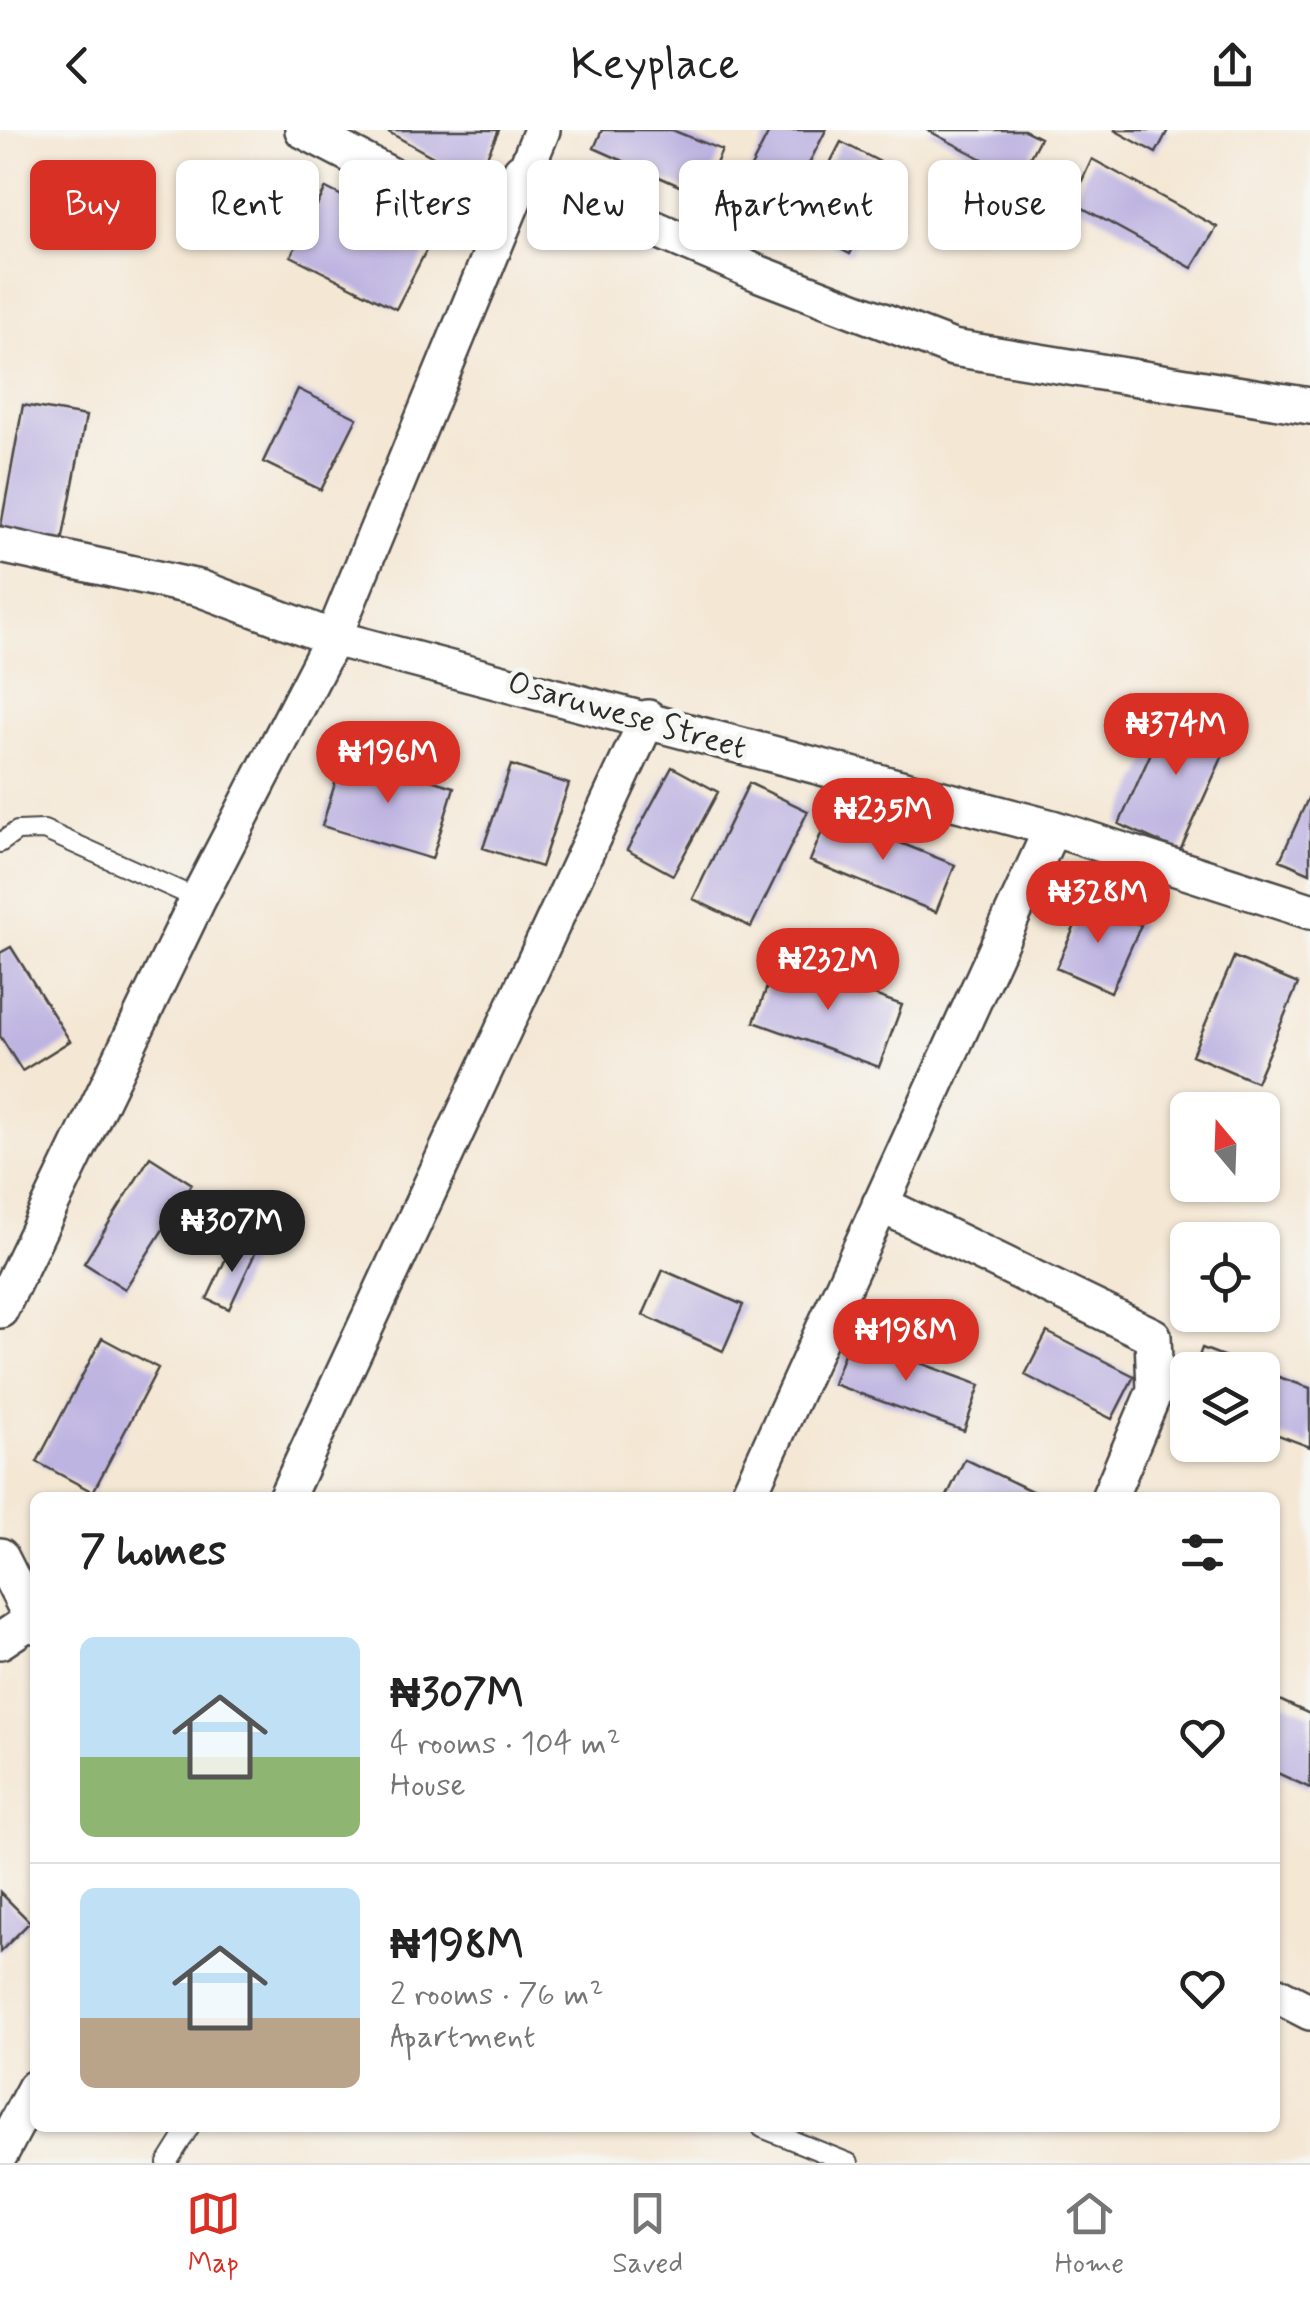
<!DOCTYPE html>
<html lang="en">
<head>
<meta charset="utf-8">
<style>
  :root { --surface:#fff; --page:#f2f2f2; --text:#222; --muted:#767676; --line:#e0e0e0; --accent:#d93025 }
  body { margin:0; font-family:Mynerve,sans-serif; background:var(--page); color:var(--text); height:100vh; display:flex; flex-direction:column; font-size:38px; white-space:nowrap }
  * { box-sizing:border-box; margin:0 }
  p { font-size:32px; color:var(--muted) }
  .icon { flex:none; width:55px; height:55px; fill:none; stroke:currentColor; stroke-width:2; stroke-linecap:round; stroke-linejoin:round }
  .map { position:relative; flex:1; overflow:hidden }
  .side { position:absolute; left:30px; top:1362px; width:1250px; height:640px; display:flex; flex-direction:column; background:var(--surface); border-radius:15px; box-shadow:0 2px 8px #0004 }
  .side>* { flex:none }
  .guide { position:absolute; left:30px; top:30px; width:1250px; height:90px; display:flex; gap:20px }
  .needle { width:65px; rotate:341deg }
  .buttons { position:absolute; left:1170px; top:962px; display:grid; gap:20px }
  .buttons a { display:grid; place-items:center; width:110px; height:110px; border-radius:15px; background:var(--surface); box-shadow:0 2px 8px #0004; font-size:50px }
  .price { position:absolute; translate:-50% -85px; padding:0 22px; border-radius:35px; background:var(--accent); color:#fff; font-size:32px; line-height:65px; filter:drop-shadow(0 2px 5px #0008) }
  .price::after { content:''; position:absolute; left:50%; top:60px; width:30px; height:22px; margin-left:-15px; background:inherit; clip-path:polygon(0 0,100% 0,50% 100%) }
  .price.current { background:#222; color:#fff }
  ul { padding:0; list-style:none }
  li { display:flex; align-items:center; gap:30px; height:250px; padding:0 50px }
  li+li { border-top:2px solid var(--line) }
  li span { display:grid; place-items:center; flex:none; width:280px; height:200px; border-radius:15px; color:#555 }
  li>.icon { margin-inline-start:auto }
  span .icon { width:120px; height:120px; fill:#fffc; stroke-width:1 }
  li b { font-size:42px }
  h2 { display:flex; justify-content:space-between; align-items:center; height:120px; padding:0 50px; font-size:42px }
  .chip { padding:0 35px; border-radius:15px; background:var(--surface); box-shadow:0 2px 8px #0004; font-size:35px; line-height:90px }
  .chip.current { background:var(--accent); color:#fff }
  header { display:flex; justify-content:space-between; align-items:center; height:130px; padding:0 50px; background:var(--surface); font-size:45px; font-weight:600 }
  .menu { display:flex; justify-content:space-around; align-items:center; height:140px; border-top:2px solid var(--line); background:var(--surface); font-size:28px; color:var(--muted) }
  .menu a { display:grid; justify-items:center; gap:5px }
  .menu .current { color:var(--accent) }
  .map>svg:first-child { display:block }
  .building { fill:#beb4e1 }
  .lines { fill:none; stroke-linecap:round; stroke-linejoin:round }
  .lane-casing { stroke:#494744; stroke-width:22 }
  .street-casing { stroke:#494744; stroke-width:40 }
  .lane { stroke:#fff; stroke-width:18 }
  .street { stroke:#fff; stroke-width:35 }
  .labels { text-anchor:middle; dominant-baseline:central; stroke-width:10; stroke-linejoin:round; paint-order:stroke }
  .street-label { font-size:32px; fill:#2b2b2b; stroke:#f6f6f2 }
</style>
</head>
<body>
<header><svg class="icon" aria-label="back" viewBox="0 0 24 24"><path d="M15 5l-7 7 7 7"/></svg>Keyplace<svg class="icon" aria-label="share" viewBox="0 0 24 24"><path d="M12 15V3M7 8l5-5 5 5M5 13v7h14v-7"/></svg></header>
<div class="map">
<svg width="1310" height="2033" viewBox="0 0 1310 2033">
  <rect width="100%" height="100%" fill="#f6f6f2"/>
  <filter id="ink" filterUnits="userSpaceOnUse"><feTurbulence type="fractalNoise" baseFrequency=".01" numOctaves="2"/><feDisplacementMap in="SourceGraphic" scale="20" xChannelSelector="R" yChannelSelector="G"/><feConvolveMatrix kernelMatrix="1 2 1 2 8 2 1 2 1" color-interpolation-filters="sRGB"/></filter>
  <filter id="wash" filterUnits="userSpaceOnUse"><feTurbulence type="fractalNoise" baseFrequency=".0048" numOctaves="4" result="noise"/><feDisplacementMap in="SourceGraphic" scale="40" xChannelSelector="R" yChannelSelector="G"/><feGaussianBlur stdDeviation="2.25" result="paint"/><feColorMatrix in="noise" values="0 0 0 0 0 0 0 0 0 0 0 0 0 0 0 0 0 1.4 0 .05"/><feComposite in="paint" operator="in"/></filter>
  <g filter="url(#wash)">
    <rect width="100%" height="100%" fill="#f4e7d4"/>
    <g id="blocks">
      <path class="building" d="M385 0H499L476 51Z
        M602 0H672L722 20 702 66 594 18Z
        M770 0H826L768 114 723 92Z
        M927 0H1024L1040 8 1019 48Z
        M1114 0H1168L1156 23Z
        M841 12 894 39 850 124 797 97Z
        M1092 29 1217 97 1192 138 1072 72Z
        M326 58 431 111 396 179 291 126Z
        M298 259 357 288 321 360 263 332Z
        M23 275 86 286 62 412 0 401Z
        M1172 576 1233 603 1180 721 1119 694Z
        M344 624 454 657 432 729 322 696Z
        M511 635 569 654 541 737 483 718Z
        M672 637 718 662 673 745 627 720Z
        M749 653 808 681 751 797 693 769Z
        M1310 664V743L1280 730Z
        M829 684 955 735 936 782 810 731Z
        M1086 771 1141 795 1111 862 1056 838Z
        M11 817 70 911 22 941 0 906V823Z
        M1234 827 1298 854 1256 952 1192 925Z
        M777 830 902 875 879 937 754 892Z
        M150 1027 192 1054 125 1159 84 1133Z
        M234 1111 256 1121 229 1179 207 1169Z
        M663 1140 743 1175 723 1221 643 1185Z
        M1047 1202 1134 1246 1112 1289 1025 1245Z
        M850 1207 980 1255 964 1301 833 1254Z
        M102 1208 158 1238 93 1362 37 1332Z
        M1202 1218 1260 1240H1194Z
        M1262 1241 1310 1258V1317L1262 1299Z
        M965 1329 1046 1368H946Z
        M1275 1568 1310 1584V1658L1275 1642Z
        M0 1762 30 1792 0 1822Z"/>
    </g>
  </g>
  <g filter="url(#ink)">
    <use href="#blocks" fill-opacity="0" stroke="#494744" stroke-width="2.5"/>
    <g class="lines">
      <defs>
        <path id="lane" d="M0 713 17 701 44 700 198 769
          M762 1998 849 2033
          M167 2033 189 1998"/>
        <path id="street" d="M303 0 500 102
          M521 41 760 144 953 218 1310 276
          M0 415 199 458 333 508 1052 698 1310 781
          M880 1074 1153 1206 1155 1260 1109 1368
          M0 1180 198 769 333 508 542 0
          M286 1368 648 588
          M747 1368 1052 698
          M0 1426 35 1495
          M0 1511 30 1491
          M1275 1864 1310 1882
          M0 2024 35 1958"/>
      </defs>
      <use href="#lane" class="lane-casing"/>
      <use href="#street" class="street-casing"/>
      <use href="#lane" class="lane"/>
      <use href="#street" class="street"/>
    </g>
  </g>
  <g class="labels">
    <g class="street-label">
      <text transform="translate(627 586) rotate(16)">Osaruwese Street</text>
    </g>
  </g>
</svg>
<div class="buttons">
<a><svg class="needle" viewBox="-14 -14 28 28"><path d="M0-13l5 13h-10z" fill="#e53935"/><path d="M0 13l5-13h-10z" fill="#767676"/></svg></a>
<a><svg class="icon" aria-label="locate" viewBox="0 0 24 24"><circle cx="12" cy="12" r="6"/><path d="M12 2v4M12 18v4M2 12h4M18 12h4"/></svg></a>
<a><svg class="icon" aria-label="layers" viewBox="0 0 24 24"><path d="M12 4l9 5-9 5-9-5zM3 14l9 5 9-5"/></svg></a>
</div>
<b class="price" style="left:1176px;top:648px">₦374M</b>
<b class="price" style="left:388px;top:676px">₦196M</b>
<b class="price" style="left:883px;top:733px">₦235M</b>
<b class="price" style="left:1098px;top:816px">₦328M</b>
<b class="price" style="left:828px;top:883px">₦232M</b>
<b class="price current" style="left:232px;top:1145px">₦307M</b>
<b class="price" style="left:906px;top:1254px">₦198M</b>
<div class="guide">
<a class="chip current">Buy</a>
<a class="chip">Rent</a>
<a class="chip">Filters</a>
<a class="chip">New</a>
<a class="chip">Apartment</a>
<a class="chip">House</a>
</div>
<section class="side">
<h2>7 homes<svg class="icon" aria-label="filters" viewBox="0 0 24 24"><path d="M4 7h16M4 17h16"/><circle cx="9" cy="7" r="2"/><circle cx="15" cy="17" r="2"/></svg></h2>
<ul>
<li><span style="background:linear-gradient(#bfe0f5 60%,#8fb573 0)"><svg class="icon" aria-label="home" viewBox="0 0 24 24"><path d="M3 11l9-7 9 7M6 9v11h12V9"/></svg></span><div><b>₦307M</b><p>4 rooms · 104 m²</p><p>House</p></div><svg class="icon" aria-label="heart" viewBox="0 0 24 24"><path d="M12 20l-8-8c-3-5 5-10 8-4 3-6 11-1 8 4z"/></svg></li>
<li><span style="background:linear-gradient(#bfe0f5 65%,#b9a48a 0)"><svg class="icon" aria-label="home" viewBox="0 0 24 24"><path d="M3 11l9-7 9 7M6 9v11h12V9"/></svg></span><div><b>₦198M</b><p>2 rooms · 76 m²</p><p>Apartment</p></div><svg class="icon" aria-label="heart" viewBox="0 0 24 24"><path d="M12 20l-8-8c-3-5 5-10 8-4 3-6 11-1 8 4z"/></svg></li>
</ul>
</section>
</div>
<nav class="menu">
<a class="current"><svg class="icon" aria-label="map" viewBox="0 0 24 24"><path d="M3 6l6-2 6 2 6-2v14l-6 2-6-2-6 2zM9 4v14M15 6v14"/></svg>Map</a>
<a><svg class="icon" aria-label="saved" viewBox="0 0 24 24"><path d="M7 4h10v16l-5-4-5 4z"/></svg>Saved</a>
<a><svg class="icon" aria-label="home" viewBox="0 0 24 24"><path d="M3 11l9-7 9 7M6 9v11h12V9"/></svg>Home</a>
</nav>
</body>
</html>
